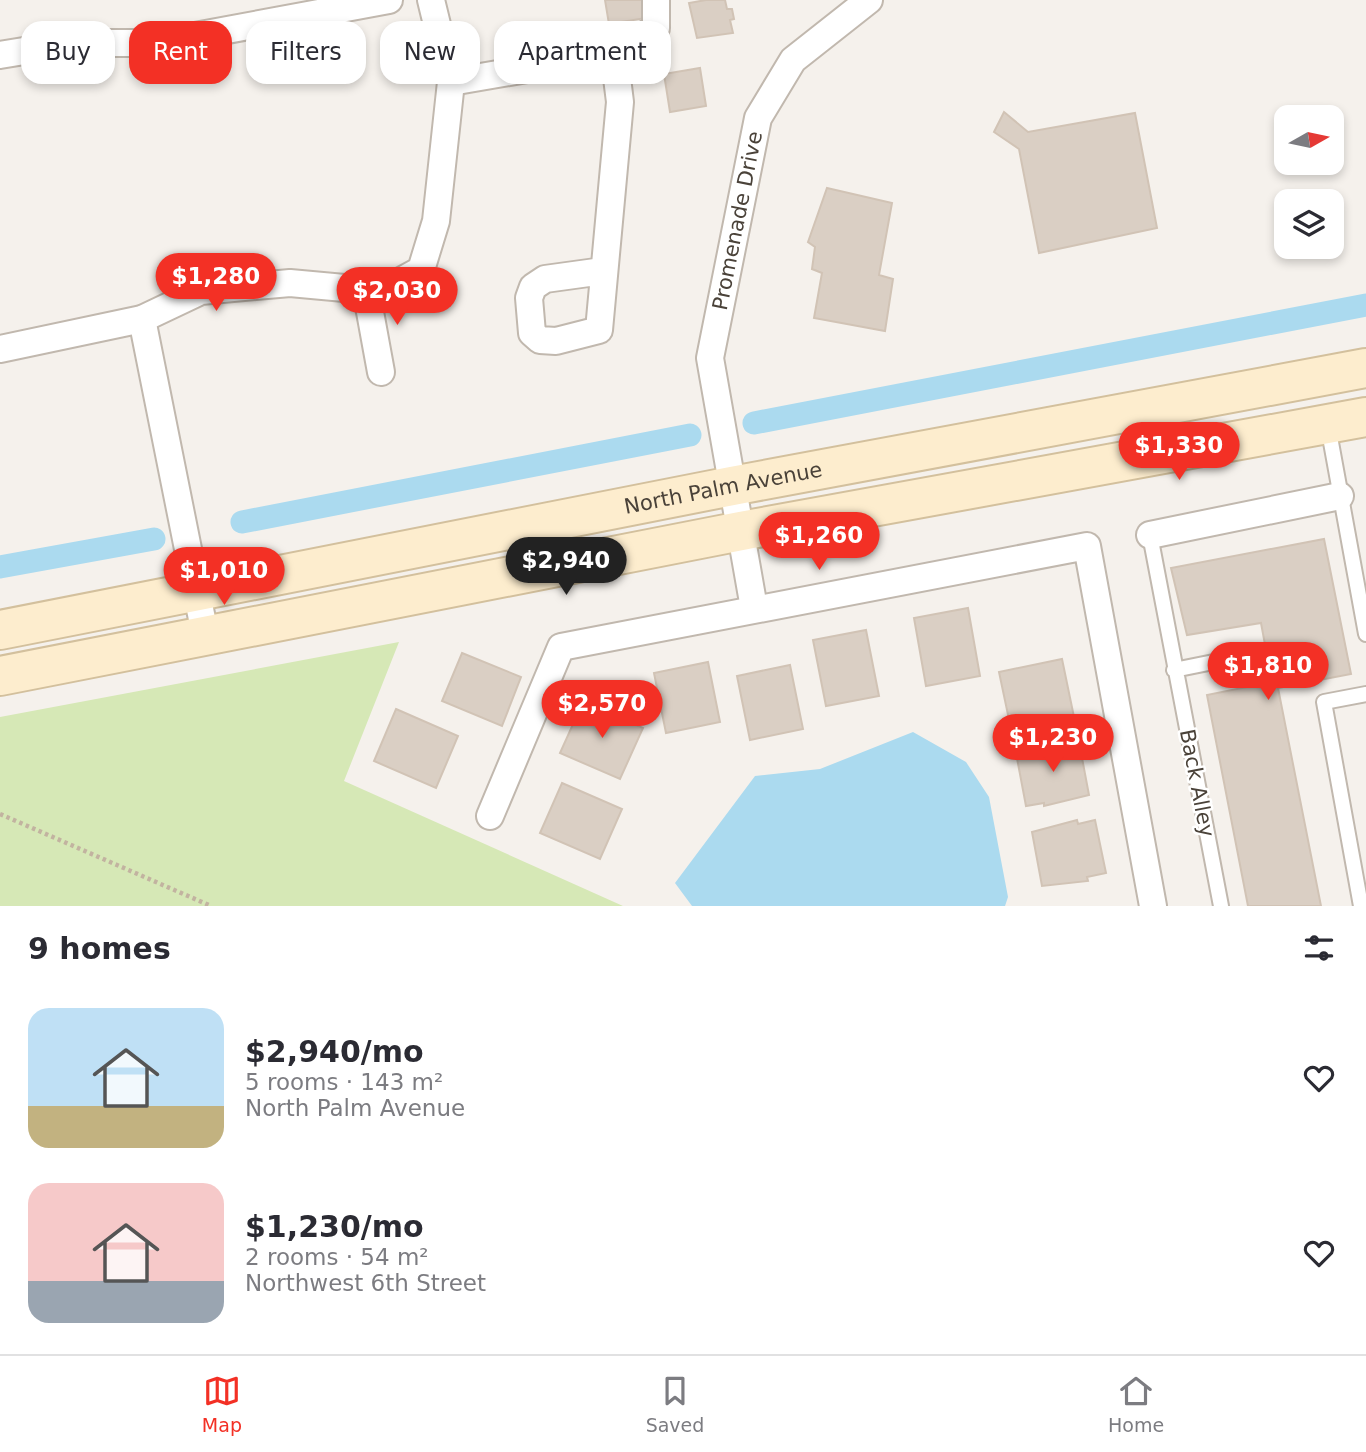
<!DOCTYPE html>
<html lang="en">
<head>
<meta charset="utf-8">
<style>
  :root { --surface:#fff; --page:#f2f2f3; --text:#2b2b33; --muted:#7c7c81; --line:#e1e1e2; --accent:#f33025 }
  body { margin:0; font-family:"DejaVu Sans",sans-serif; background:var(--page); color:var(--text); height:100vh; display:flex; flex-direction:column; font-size:26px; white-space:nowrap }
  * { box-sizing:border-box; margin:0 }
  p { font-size:23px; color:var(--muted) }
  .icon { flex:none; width:38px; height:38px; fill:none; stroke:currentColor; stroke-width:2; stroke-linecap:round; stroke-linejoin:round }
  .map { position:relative; height:906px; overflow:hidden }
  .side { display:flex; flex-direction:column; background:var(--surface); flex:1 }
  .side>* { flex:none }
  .top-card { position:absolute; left:21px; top:21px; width:700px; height:63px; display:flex; gap:14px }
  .needle { width:46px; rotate:81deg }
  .fabs { position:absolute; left:1274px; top:105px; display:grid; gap:14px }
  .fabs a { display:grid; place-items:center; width:70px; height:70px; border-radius:14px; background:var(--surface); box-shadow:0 4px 10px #0003; font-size:35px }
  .price { position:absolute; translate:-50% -60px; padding:0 16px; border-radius:24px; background:var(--accent); color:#fff; font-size:23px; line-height:46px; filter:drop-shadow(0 2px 4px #0008) }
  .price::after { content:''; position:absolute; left:50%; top:42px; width:21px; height:16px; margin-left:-10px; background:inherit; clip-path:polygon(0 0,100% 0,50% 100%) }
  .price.selected { background:#222; color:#fff }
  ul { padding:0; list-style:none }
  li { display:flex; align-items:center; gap:21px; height:175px; padding:0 28px }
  li span { display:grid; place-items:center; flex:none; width:196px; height:140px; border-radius:21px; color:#555 }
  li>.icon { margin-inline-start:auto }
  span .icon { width:84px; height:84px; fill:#fffc; stroke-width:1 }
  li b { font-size:30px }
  h2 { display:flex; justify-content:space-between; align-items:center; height:84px; padding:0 28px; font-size:30px }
  .pill { padding:0 24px; border-radius:21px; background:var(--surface); box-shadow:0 4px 10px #0003; font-size:24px; line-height:63px }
  .pill.selected { background:var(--accent); color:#fff }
  .tabs { display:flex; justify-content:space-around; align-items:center; height:98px; border-top:2px solid var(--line); background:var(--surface); font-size:19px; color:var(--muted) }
  .tabs a { display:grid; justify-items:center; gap:4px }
  .tabs .selected { color:var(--accent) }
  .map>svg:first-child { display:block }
  .green { fill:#d6e8b6 }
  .water { fill:#abdaef }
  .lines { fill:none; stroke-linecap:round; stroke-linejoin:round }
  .canal { stroke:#abdaef; stroke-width:23 }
  .building { fill:#dacfc4; stroke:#d1c3b5; stroke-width:2 }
  .service-casing { stroke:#c1b8ae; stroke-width:18 }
  .minor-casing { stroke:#c1b8ae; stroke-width:30 }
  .secondary-casing { stroke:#d3c09d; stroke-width:42 }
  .path { stroke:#c2b3a0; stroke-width:4.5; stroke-dasharray:3.5 3.5; stroke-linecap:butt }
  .service { stroke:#fff; stroke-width:14 }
  .minor { stroke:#fff; stroke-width:26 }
  .secondary { stroke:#fdedce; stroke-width:38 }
  .labels { text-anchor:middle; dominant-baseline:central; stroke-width:5; stroke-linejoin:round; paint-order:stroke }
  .street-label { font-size:21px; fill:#4a4239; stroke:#fff }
</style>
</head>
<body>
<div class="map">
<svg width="1366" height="906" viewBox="0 0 1366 906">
  <rect width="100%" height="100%" fill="#f5f1ec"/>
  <path class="green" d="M399 642 344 781 623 906H0V717Z"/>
  <path class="water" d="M913 732 966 762 989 797 1008 897 1005 906H692L675 883 755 776 820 769Z"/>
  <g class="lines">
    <path class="canal" d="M754 423 1366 305
      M242 522 690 435
      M0 567 154 539"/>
  </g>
  <path class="building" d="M605 0H642L646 18 609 24Z
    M706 0H725L727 9H732L734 19 730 20 733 33 697 38 689 3Z
    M700 68 706 106 670 112 664 74Z
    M1004 112 1028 132 1135 113 1157 228 1039 253 1019 149 994 132Z
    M827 188 892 203 879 275 893 279 885 331 814 318 822 273 812 269 815 247 808 242Z
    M1324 539 1351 674 1278 688 1321 906H1248L1207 695 1272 682 1261 623 1187 635 1171 568Z
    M968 608 980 676 926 686 914 618Z
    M866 630 879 696 826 706 813 640Z
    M462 653 521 677 502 726 442 701Z
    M1062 659 1074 717 1011 729 999 672Z
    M708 662 720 722 666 733 654 673Z
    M790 665 803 729 750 740 737 676Z
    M583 702 643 728 620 779 560 753Z
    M396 709 458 736 436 788 374 761Z
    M1062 741 1063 744 1079 742 1089 795 1044 806V803L1026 806 1016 753Z
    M562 783 622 809 600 859 540 833Z
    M1077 820 1078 824 1095 820 1106 873 1087 877 1088 881 1042 886 1032 832Z"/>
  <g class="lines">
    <defs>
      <path id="service" d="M1328 426 1366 634
        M1150 535 1221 906
        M1174 670 1263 652
        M1361 906 1324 702 1366 694"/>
      <g id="minor">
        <path d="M0 55 73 43H157L389 0"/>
        <path d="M451 82 614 54"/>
        <path d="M603 271 545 279 533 287 529 298 532 333 540 340 556 341 599 330 620 102 614 54 656 28V0"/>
        <path d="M366 290 381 372"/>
        <path d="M142 319 205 634"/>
        <path d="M0 349 142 319 201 291 290 283 366 290 401 281 421 270 436 221 451 82 431 0"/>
        <path d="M1150 535 1340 496"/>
        <path id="s1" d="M754 608 710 358 758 118 793 60 869 0"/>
        <path d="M490 816 561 647 1087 546 1153 906"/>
      </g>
      <g id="secondary">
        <path id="s2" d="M0 630 732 486 1366 368"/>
        <path d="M0 676 741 531 1366 417"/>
      </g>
    </defs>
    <use href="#service" class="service-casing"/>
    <use href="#minor" class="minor-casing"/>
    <use href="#secondary" class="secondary-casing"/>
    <path class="path" d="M0 814 211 906"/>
    <use href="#service" class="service"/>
    <use href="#minor" class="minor"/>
    <use href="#secondary" class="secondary"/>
  </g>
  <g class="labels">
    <g class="street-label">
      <text stroke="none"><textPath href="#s1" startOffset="394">Promenade Drive</textPath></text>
      <text stroke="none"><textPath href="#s2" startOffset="737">North Palm Avenue</textPath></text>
      <text transform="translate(1197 783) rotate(79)">Back Alley</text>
    </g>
  </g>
</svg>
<div class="fabs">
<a><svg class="needle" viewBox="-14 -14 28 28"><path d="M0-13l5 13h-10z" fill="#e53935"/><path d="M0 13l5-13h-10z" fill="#7c7c81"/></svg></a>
<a><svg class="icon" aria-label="layers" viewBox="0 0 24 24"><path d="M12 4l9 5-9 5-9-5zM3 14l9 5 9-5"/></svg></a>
</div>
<b class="price" style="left:216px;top:313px">$1,280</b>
<b class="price" style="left:397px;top:327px">$2,030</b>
<b class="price" style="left:1179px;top:482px">$1,330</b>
<b class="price" style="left:819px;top:572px">$1,260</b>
<b class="price selected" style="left:566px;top:597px">$2,940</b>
<b class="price" style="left:224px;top:607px">$1,010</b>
<b class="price" style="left:1268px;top:702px">$1,810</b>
<b class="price" style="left:602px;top:740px">$2,570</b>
<b class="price" style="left:1053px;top:774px">$1,230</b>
<div class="top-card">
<a class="pill">Buy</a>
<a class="pill selected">Rent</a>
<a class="pill">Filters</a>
<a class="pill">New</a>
<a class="pill">Apartment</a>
</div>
</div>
<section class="side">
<h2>9 homes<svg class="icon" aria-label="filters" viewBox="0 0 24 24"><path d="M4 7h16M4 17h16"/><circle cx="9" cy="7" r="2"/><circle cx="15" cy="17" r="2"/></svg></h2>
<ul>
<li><span style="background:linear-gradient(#bfe0f5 70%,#c2b280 0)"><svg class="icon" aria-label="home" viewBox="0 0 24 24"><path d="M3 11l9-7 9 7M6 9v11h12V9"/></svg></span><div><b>$2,940/mo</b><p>5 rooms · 143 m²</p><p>North Palm Avenue</p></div><svg class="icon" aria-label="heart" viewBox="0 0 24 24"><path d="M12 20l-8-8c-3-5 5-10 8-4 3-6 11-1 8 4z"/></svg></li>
<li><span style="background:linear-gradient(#f6c9c9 70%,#9aa5b1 0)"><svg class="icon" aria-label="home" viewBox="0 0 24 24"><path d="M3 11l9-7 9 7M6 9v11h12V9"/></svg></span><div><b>$1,230/mo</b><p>2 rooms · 54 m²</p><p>Northwest 6th Street</p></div><svg class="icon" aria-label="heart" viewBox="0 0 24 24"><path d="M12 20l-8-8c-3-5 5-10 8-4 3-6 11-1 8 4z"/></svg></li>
</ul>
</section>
<nav class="tabs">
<a class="selected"><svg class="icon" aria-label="map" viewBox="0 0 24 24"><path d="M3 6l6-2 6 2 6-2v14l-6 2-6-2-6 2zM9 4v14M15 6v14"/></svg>Map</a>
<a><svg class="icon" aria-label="saved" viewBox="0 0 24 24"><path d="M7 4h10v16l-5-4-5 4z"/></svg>Saved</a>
<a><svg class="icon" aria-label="home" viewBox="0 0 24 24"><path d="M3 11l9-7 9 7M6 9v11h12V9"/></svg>Home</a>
</nav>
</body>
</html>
